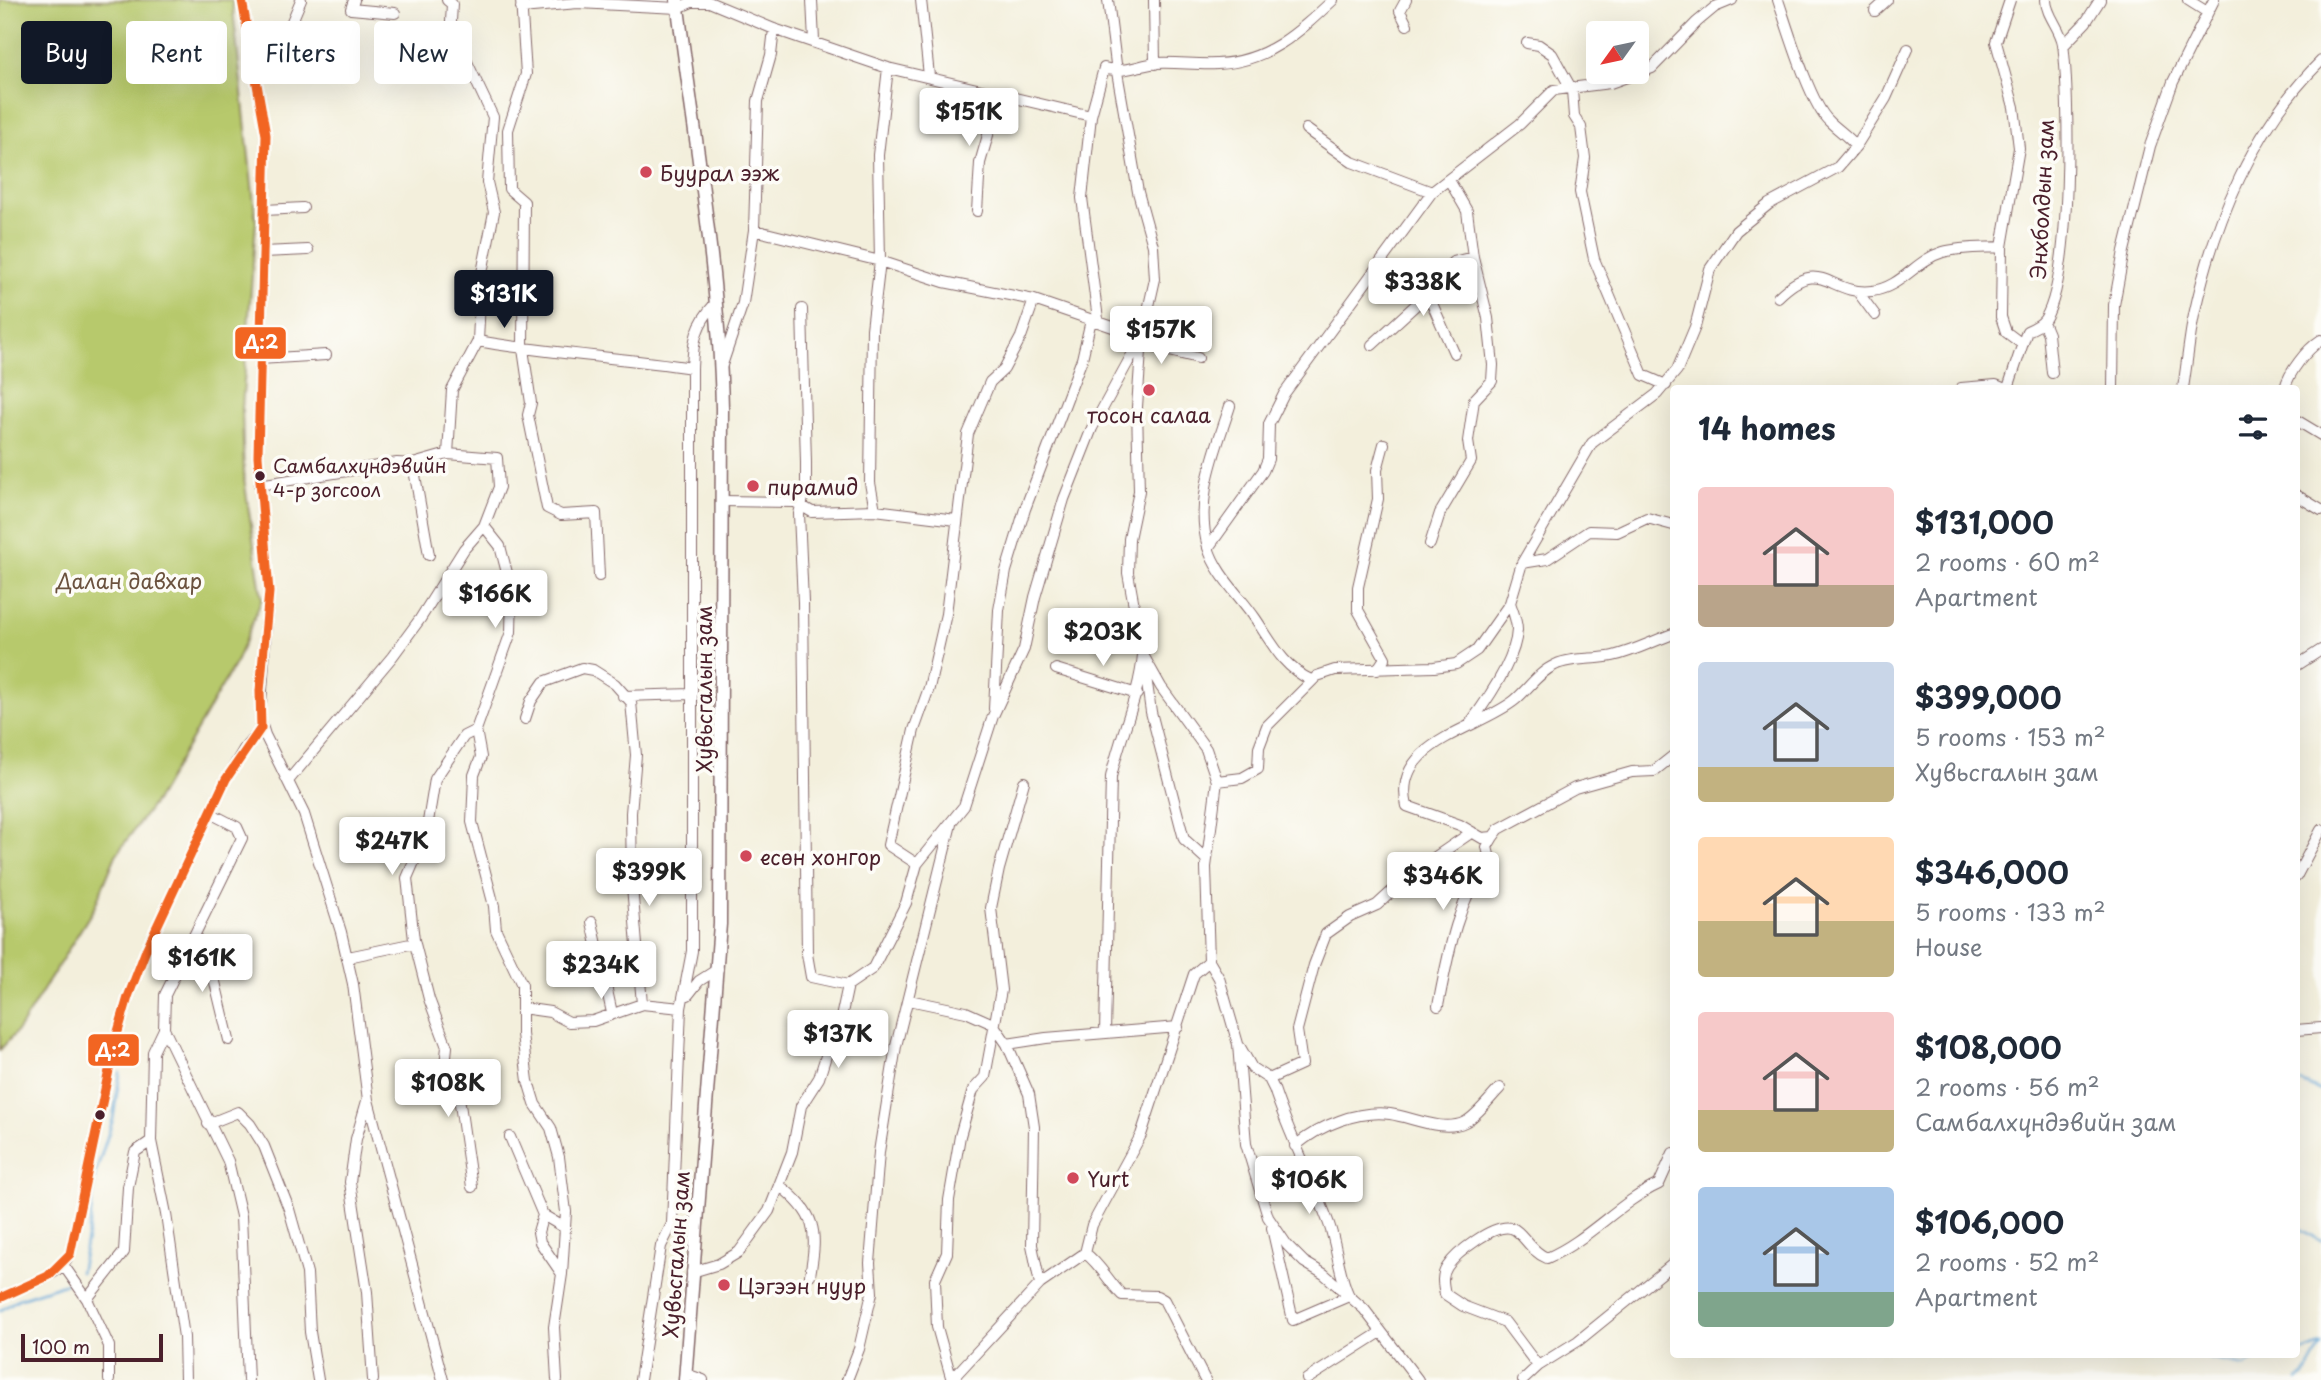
<!DOCTYPE html>
<html lang="en">
<head>
<meta charset="utf-8">
<style>
  :root { --surface:#fff; --page:#f2f2f3; --text:#1f2937; --muted:#747a83; --accent:#111827 }
  body { margin:0; font-family:"Playpen Sans",sans-serif; background:var(--page); color:var(--text); height:100vh; display:flex; flex-direction:column; font-size:26px; white-space:nowrap }
  * { box-sizing:border-box; margin:0 }
  p { font-size:23px; color:var(--muted) }
  .icon { flex:none; width:38px; height:38px; fill:none; stroke:currentColor; stroke-width:2; stroke-linecap:round; stroke-linejoin:round }
  .map { position:relative; flex:1; overflow:hidden }
  .panel { position:absolute; left:1670px; top:385px; width:630px; height:973px; display:flex; flex-direction:column; background:var(--surface); border-radius:7px; box-shadow:0 7px 28px #0002 }
  .panel>* { flex:none }
  .hud { position:absolute; left:21px; top:21px; width:665px; height:63px; display:flex; gap:14px }
  .needle { width:46px; rotate:237deg }
  .controls { position:absolute; left:1586px; top:21px; display:grid; gap:14px }
  .controls a { display:grid; place-items:center; width:63px; height:63px; border-radius:7px; background:var(--surface); box-shadow:0 7px 28px #0002; font-size:35px }
  .scale { position:absolute; left:21px; bottom:18px; width:142px; box-sizing:border-box; padding-left:7px; border:4px solid #4a1f2b; border-top:0; font-size:19px; line-height:24px; white-space:nowrap; color:#4a1f2b; -webkit-text-stroke:5px #fdfcf7; paint-order:stroke }
  .price { position:absolute; translate:-50% -60px; padding:0 16px; border-radius:7px; background:#fff; color:#222; font-size:23px; line-height:46px; filter:drop-shadow(0 2px 4px #0008) }
  .price::after { content:''; position:absolute; left:50%; top:42px; width:21px; height:16px; margin-left:-10px; background:inherit; clip-path:polygon(0 0,100% 0,50% 100%) }
  .price.selected { background:var(--accent); color:#fff }
  ul { padding:0; list-style:none }
  li { display:flex; align-items:center; gap:21px; height:175px; padding:0 28px }
  li span { display:grid; place-items:center; flex:none; width:196px; height:140px; border-radius:7px; color:#555 }
  li>.icon { margin-inline-start:auto }
  span .icon { width:84px; height:84px; fill:#fffc; stroke-width:1 }
  li b { font-size:30px }
  h2 { display:flex; justify-content:space-between; align-items:center; height:84px; padding:0 28px; font-size:30px }
  .pill { padding:0 24px; border-radius:7px; background:var(--surface); box-shadow:0 7px 28px #0002; font-size:24px; line-height:63px }
  .pill.selected { background:var(--accent); color:#fff }
  .map>svg:first-child { display:block }
  .green { fill:#b7c96c; stroke:#80744c; stroke-width:2 }
  .lines { fill:none; stroke-linecap:round; stroke-linejoin:round }
  .stream { stroke:#61a5d6; stroke-width:2.5 }
  .minor-casing { stroke:#856869; stroke-width:12 }
  .major-casing { stroke:#856869; stroke-width:15 }
  .minor { stroke:#fff; stroke-width:10 }
  .major { stroke:#fff; stroke-width:12 }
  .bus-1-casing { stroke:#fdfcf7; stroke-width:14 }
  .bus-1 { stroke:#f26522; stroke-width:9 }
  .poi-dot { fill:#d1495b; stroke:#fdfcf7; stroke-width:2.5 }
  .bus-dot { fill:#4a1f2b; stroke:#fdfcf7; stroke-width:2.5 }
  .labels { text-anchor:middle; dominant-baseline:central; stroke-width:7; stroke-linejoin:round; paint-order:stroke }
  .bus-label { font-size:19px; fill:#4a1f2b; stroke:#fdfcf7; text-anchor:start }
  .poi-label { font-size:21px; fill:#4a1f2b; stroke:#fdfcf7; text-anchor:start }
  .street-label { font-size:21px; fill:#4a1f2b; stroke:#fdfcf7 }
  .park-label { font-size:21px; fill:#6b523e; stroke:#fdfcf7 }
  .line-badge { stroke:#fdfcf7; stroke-width:2.5 }
  .badge-label { font-size:19px; text-anchor:middle; font-weight:bold; fill:#fff }
</style>
</head>
<body>
<div class="map">
<svg width="2321" height="1380" viewBox="0 0 2321 1380">
  <rect width="100%" height="100%" fill="#fdfcf7"/>
  <filter id="ink" filterUnits="userSpaceOnUse"><feTurbulence type="fractalNoise" baseFrequency=".0143" numOctaves="2"/><feDisplacementMap in="SourceGraphic" scale="14" xChannelSelector="R" yChannelSelector="G"/><feConvolveMatrix kernelMatrix="1 2 1 2 8 2 1 2 1" color-interpolation-filters="sRGB"/></filter>
  <filter id="wash" filterUnits="userSpaceOnUse"><feTurbulence type="fractalNoise" baseFrequency=".00686" numOctaves="4" result="noise"/><feDisplacementMap in="SourceGraphic" scale="28" xChannelSelector="R" yChannelSelector="G"/><feGaussianBlur stdDeviation="1.57" result="paint"/><feColorMatrix in="noise" values="0 0 0 0 0 0 0 0 0 0 0 0 0 0 0 0 0 1.4 0 .05"/><feComposite in="paint" operator="in"/></filter>
  <g filter="url(#wash)">
    <rect width="100%" height="100%" fill="#f3efdc"/>
    <path class="green" d="M0 0H232L256 222 242 409 244 478 262 599 237 660 158 797 116 855 94 908 19 1029 0 1050Z"/>
    <g class="lines">
      <path class="stream" d="M2301 1082 2321 1091
        M2296 1226 2321 1241
        M80 1272 90 1224 95 1175 113 1119 120 1073
        M0 1311 18 1299 67 1283
        M2204 1354 2210 1359 2244 1366 2264 1355 2287 1358 2321 1345
        M2298 1380 2306 1373 2321 1346"/>
    </g>
  </g>
  <g filter="url(#ink)">
    <g class="lines">
      <defs>
        <path id="minor" d="M242 0 266 135 258 456 269 592 260 719 265 735 304 814 341 932 353 984 368 1100 443 1380
          M354 0 351 9 395 13
          M447 0 452 4 450 39 467 62 493 117 487 182 494 212 481 278 478 341 452 390 448 454
          M521 0 526 74 508 130 509 189 524 202 523 349 531 403 528 415 547 508 561 515 596 513 599 576
          M812 0 814 41
          M921 0 929 76
          M1108 0 1117 72 1138 192 1153 246 1155 279 1142 337 1137 407 1139 491 1129 539 1128 573 1143 655 1161 687 1206 749 1217 781 1206 867 1209 961 1219 978 1238 1044 1246 1144 1268 1217 1287 1245 1304 1262 1324 1274 1364 1309 1418 1380
          M1154 0 1155 64
          M1406 0 1400 11 1407 25
          M1778 0C1787 26 1810 104 1829 121 1838 130 1848 136 1856 146
          M2010 0 1996 42 2014 107 2019 148 2002 247 2001 317 2006 332 2022 344
          M2188 0 2207 12
          M521 8 578 3 678 8 692 2H709L774 29 888 68 1091 116
          M1875 11 1887 0
          M1527 43 1539 45 1552 54 1572 90 1574 116 1581 127 1585 158 1580 192 1594 259 1643 375 1666 385
          M2063 46 2086 22 2100 0
          M253 60H271L277 57 301 0
          M888 68 878 155 880 261 872 329 870 483 875 510 956 520
          M1306 129 1352 162 1432 192
          M265 210 303 208
          M977 211 980 163 1000 93
          M754 230 880 261 944 282 1034 300 1142 337 1153 347 1198 358
          M263 252 308 250
          M1433 290 1430 299 1454 353
          M1858 292 1875 315
          M1778 297C1822 254 1828 296 1872 291 1902 287 1916 260 1943 252 1961 247 1983 248 2002 247
          M802 309 806 463V487L799 514 803 602 807 954 811 977 848 985
          M1098 319 1082 198 1091 116 1104 68C1123 74 1138 65 1157 63 1177 62 1197 65 1217 64 1267 62 1298 33 1333 0
          M2043 322 2048 334 2052 373
          M478 341C549 354 621 357 692 368 693 341 696 324 715 304
          M1372 345 1419 302 1453 262 1473 257
          M259 359 326 355
          M722 365 743 303 754 230 758 101 771 55 774 29
          M1961 388 1996 385 2003 388
          M2008 388 2027 331C2034 328 2041 325 2045 319 2072 275 2070 99 2063 44 2061 29 2046 15 2046 0
          M2113 388 2114 305 2124 251 2150 146 2173 82 2214 0
          M2183 388C2187 364 2189 339 2194 315 2214 222 2253 128 2321 61
          M2285 388C2289 372 2306 350 2321 340
          M1230 406C1216 450 1194 499 1208 547 1215 573 1240 596 1255 618 1272 643 1283 667 1311 680
          M2296 420 2321 435
          M413 464 429 555
          M259 485 397 463 413 464 448 454 497 458 499 487 484 526 464 549 420 619 392 657 288 781
          M2296 495 2321 510
          M722 501 795 502 812 512 875 510
          M484 526 500 546 512 592 511 632 476 730 481 757 474 775 472 822 494 906 496 930 522 985V1034L528 1081 535 1104 551 1128 559 1157 566 1212 562 1274
          M1430 544 1440 513 1471 461 1468 441 1474 400 1492 381 1493 365 1488 318 1473 257 1467 211 1449 180
          M1208 548 1263 471 1268 459 1269 424 1284 394 1432 192 1520 124 1554 90 1610 83 1652 68 1697 22 1715 7 1732 0
          M1522 563 1547 559 1589 531 1617 532 1647 518 1673 525
          M1673 634C1653 641 1634 651 1613 656 1595 660 1571 657 1555 665 1539 672 1528 689 1515 700 1478 730 1391 742 1407 806L1460 825 1482 838 1493 837 1499 829 1575 788 1632 772 1654 771 1673 756
          M2296 666 2321 650
          M1056 669 1137 694
          M1377 670 1385 658 1358 610V587L1378 499 1377 470 1384 444
          M623 696 692 694
          M994 709 999 610 1006 571 1025 509 1082 359 1091 320
          M525 719 531 701 544 682 582 668 593 670 615 684 631 702 636 755 631 813 632 886 642 1004
          M1471 722C1488 699 1516 658 1517 630 1517 621 1513 611 1510 603
          M1217 781 1242 778 1258 769 1259 747 1267 726 1317 676 1335 670 1434 667 1456 664 1477 650 1510 603 1522 563 1592 443 1657 394 1677 370 1695 327 1710 269 1736 231 1769 204 1838 167 1856 146 1886 98 1908 49
          M917 864 888 845 914 730 929 688 946 614 968 434 990 382 1004 369 1021 337 1034 300
          M2296 877 2321 830
          M592 922 612 1013
          M195 938 214 978 229 1040
          M348 957 415 943
          M688 995 699 981 718 969
          M909 1000 966 1012 993 1024 1007 1044 1029 1094 1034 1127 1032 1245 1040 1284
          M1438 1006C1449 949 1457 904 1489 855L1487 847 1493 837
          M522 1008 550 1012 569 1022 593 1021 642 1004 681 1008
          M164 1029 228 1161 241 1216 248 1380
          M2296 1030 2321 1028
          M1105 1033 1111 777C1120 735 1139 697 1143 655L1151 712 1184 839 1207 860
          M1007 1044 1046 1038 1178 1027
          M1240 1047 1252 1068 1269 1079 1274 1089C1289 1135 1312 1178 1329 1224 1338 1249 1338 1273 1349 1296L1293 1320 1272 1228
          M1269 1079 1302 1064 1297 1030 1314 965 1326 934 1350 917 1377 905 1412 873 1472 832
          M367 1101 356 1139 350 1182 367 1292 373 1380
          M208 1124 238 1112 250 1124 264 1146 289 1209 307 1273 310 1332 318 1380
          M510 1137 543 1215 538 1232 540 1242 562 1274 554 1327 557 1380
          M1295 1146C1320 1125 1358 1110 1390 1114 1412 1117 1443 1133 1465 1122 1477 1116 1490 1098 1500 1088
          M779 1185C816 1214 818 1230 810 1275
          M472 1187 459 1097 445 1065 447 1047 429 999 414 940 407 878 426 834 435 779 464 736 476 730
          M543 1215 565 1228
          M1085 1253C1101 1265 1108 1281 1122 1295L1157 1296 1164 1300 1205 1380
          M64 1266 87 1299 109 1346V1380
          M692 1272 719 1264 739 1252 769 1211 792 1152 801 1106 819 1078 831 1040 839 1027 848 985 873 968 906 903 917 864 964 806 993 716 1024 649 1035 597 1064 499 1092 428 1140 340
          M0 1298C25 1284 56 1281 70 1254L115 1042 128 997 146 950 226 779 244 749 261 728
          M87 1299 124 1252 128 1187 135 1152 151 1141
          M1538 1366 1505 1322 1463 1306 1445 1294C1443 1284 1441 1276 1447 1267 1456 1253 1493 1224 1511 1228 1522 1230 1529 1251 1547 1258 1589 1240 1618 1203 1659 1184L1673 1153
          M686 1374 703 1380
          M951 1377 937 1327 935 1280 947 1253 949 1200 960 1136 973 1090 985 1077 1001 990 991 908 999 869 1024 782
          M952 1379 1040 1284 1085 1253 1092 1225 1141 1135 1194 974 1209 961
          M1307 1379 1381 1332
          M185 1380 184 1337 166 1214 151 1141 153 1052 164 1029 165 995 242 838 237 827 210 813
          M640 1380 661 1246 672 1224 681 1008 692 951V368
          M847 1380 859 1349 872 1293 870 1263 879 1152 896 1046 951 824
          M1523 1380 1538 1366 1578 1341 1673 1264"/>
        <path id="major" d="M677 0C694 136 719 271 722 408L720 924 685 1380"/>
      </defs>
      <use href="#minor" class="minor-casing"/>
      <use href="#major" class="major-casing"/>
      <use href="#minor" class="minor"/>
      <use href="#major" class="major"/>
      <defs>
        <path id="bus-1" d="M0 1298 48 1276 70 1254 115 1042 128 997 146 950 226 779 261 728 260 691 269 592 258 456 266 135 242 0"/>
      </defs>
      <use href="#bus-1" class="bus-1-casing"/>
      <use href="#bus-1" class="bus-1"/>
    </g>
  </g>
  <g class="poi-dot">
    <circle cx="646" cy="172" r="7"/>
    <circle cx="1149" cy="390" r="7"/>
    <circle cx="753" cy="486" r="7"/>
    <circle cx="746" cy="856" r="7"/>
    <circle cx="1073" cy="1178" r="7"/>
    <circle cx="724" cy="1285" r="7"/>
  </g>
  <g class="bus-dot">
    <circle cx="260" cy="476" r="6"/>
    <circle cx="100" cy="1115" r="6"/>
  </g>
  <g class="labels">
    <g class="bus-label">
      <text x="273" y="465">Самбалхүндэвийн<tspan x="273" dy="24">4-р зогсоол</tspan></text>
    </g>
    <g class="poi-label">
      <text x="660" y="172">Буурал ээж</text>
      <text x="1149" y="414" text-anchor="middle">тосон салаа</text>
      <text x="767" y="486">пирамид</text>
      <text x="760" y="856">есөн хонгор</text>
      <text x="1087" y="1178">Yurt</text>
      <text x="738" y="1285">Цэгээн нуур</text>
    </g>
    <g class="street-label">
      <text transform="translate(2041 199) rotate(-87)">Энхболдын зам</text>
      <text transform="translate(703 689) rotate(-90)">Хувьсгалын зам</text>
      <text transform="translate(675 1254) rotate(-86)">Хувьсгалын зам</text>
    </g>
    <g class="park-label">
      <text x="129" y="580">Далан давхар</text>
    </g>
  </g>
  <g class="line-badge">
    <rect x="234" y="326" width="53" height="34" rx="7" fill="#f26522"/>
    <rect x="87" y="1033" width="53" height="34" rx="7" fill="#f26522"/>
  </g>
  <g class="badge-label">
    <text x="261" y="349">Д:2</text>
    <text x="113" y="1057">Д:2</text>
  </g>
</svg>
<div class="controls">
<a><svg class="needle" viewBox="-14 -14 28 28"><path d="M0-13l5 13h-10z" fill="#e53935"/><path d="M0 13l5-13h-10z" fill="#747a83"/></svg></a>
</div>
<div class="scale">100 m</div>
<b class="price" style="left:969px;top:148px">$151K</b>
<b class="price" style="left:1423px;top:318px">$338K</b>
<b class="price selected" style="left:504px;top:330px">$131K</b>
<b class="price" style="left:1161px;top:366px">$157K</b>
<b class="price" style="left:495px;top:630px">$166K</b>
<b class="price" style="left:1103px;top:668px">$203K</b>
<b class="price" style="left:392px;top:877px">$247K</b>
<b class="price" style="left:649px;top:908px">$399K</b>
<b class="price" style="left:1443px;top:912px">$346K</b>
<b class="price" style="left:202px;top:994px">$161K</b>
<b class="price" style="left:601px;top:1001px">$234K</b>
<b class="price" style="left:838px;top:1070px">$137K</b>
<b class="price" style="left:448px;top:1119px">$108K</b>
<b class="price" style="left:1309px;top:1216px">$106K</b>
<div class="hud">
<a class="pill selected">Buy</a>
<a class="pill">Rent</a>
<a class="pill">Filters</a>
<a class="pill">New</a>
</div>
<section class="panel">
<h2>14 homes<svg class="icon" aria-label="filters" viewBox="0 0 24 24"><path d="M4 7h16M4 17h16"/><circle cx="9" cy="7" r="2"/><circle cx="15" cy="17" r="2"/></svg></h2>
<ul>
<li><span style="background:linear-gradient(#f6c9c9 70%,#b9a48a 0)"><svg class="icon" aria-label="home" viewBox="0 0 24 24"><path d="M3 11l9-7 9 7M6 9v11h12V9"/></svg></span><div><b>$131,000</b><p>2 rooms · 60 m²</p><p>Apartment</p></div></li>
<li><span style="background:linear-gradient(#c9d6e8 75%,#c2b280 0)"><svg class="icon" aria-label="home" viewBox="0 0 24 24"><path d="M3 11l9-7 9 7M6 9v11h12V9"/></svg></span><div><b>$399,000</b><p>5 rooms · 153 m²</p><p>Хувьсгалын зам</p></div></li>
<li><span style="background:linear-gradient(#ffd9b3 60%,#c2b280 0)"><svg class="icon" aria-label="home" viewBox="0 0 24 24"><path d="M3 11l9-7 9 7M6 9v11h12V9"/></svg></span><div><b>$346,000</b><p>5 rooms · 133 m²</p><p>House</p></div></li>
<li><span style="background:linear-gradient(#f6c9c9 70%,#c2b280 0)"><svg class="icon" aria-label="home" viewBox="0 0 24 24"><path d="M3 11l9-7 9 7M6 9v11h12V9"/></svg></span><div><b>$108,000</b><p>2 rooms · 56 m²</p><p>Самбалхүндэвийн зам</p></div></li>
<li><span style="background:linear-gradient(#a9c7e8 75%,#7fa58c 0)"><svg class="icon" aria-label="home" viewBox="0 0 24 24"><path d="M3 11l9-7 9 7M6 9v11h12V9"/></svg></span><div><b>$106,000</b><p>2 rooms · 52 m²</p><p>Apartment</p></div></li>
</ul>
</section>
</div>
</body>
</html>
